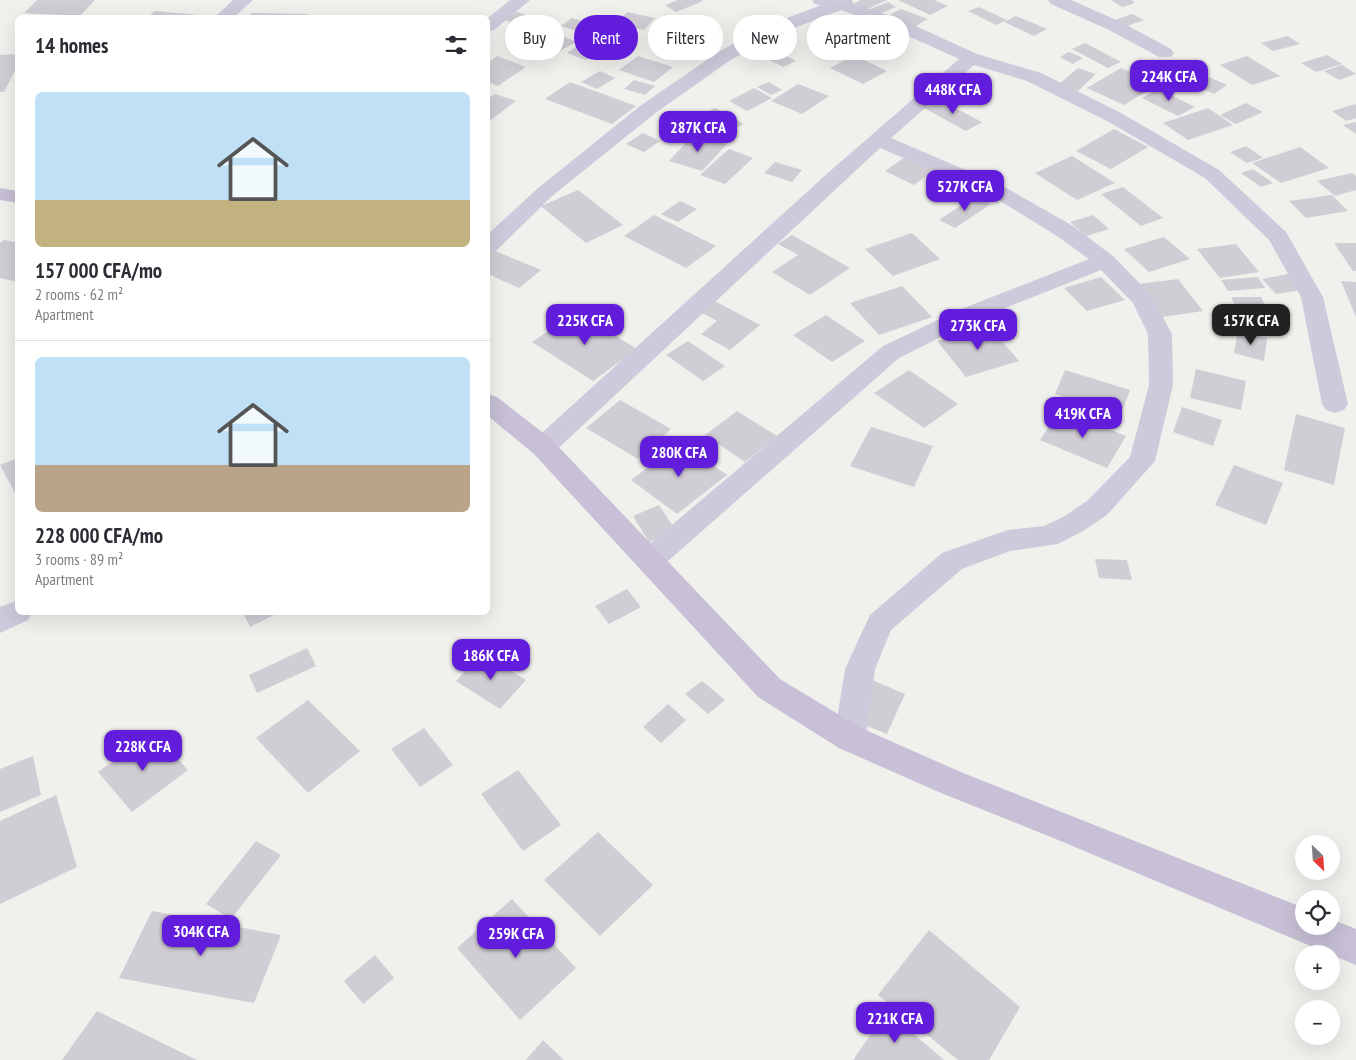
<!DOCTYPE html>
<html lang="en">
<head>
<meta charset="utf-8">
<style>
  :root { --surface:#fff; --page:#f2f2f3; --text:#2b2b33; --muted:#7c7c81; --line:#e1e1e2; --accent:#611ddb }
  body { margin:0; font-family:"PT Sans Narrow",sans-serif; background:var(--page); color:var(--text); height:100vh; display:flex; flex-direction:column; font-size:19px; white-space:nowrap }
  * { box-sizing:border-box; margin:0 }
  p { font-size:16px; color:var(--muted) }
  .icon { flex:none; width:28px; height:28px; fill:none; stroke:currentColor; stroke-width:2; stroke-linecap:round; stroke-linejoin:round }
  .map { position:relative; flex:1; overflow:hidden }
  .drawer { position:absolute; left:15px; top:15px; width:475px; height:600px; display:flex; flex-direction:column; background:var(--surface); border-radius:8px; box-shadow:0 5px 20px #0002 }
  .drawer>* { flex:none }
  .top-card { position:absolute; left:505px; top:15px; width:475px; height:45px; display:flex; gap:10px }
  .needle { width:32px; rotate:155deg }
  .controls { position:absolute; left:1295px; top:835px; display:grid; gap:10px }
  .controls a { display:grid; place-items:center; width:45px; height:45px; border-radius:50%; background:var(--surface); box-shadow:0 5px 20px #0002; font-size:25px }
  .price { position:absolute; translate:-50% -42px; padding:0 11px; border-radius:10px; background:var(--accent); color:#fff; font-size:16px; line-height:32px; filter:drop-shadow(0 1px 2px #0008) }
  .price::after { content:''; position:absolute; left:50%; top:30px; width:15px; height:11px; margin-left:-8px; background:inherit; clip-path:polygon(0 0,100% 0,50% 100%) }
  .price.current { background:#222; color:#fff }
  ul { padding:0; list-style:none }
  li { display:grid; align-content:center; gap:10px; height:265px; padding:0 20px }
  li+li { border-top:1px solid var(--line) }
  li span { display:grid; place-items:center; height:155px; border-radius:8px; color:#555 }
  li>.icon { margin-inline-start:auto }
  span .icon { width:90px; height:90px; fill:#fffc; stroke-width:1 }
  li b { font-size:21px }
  h2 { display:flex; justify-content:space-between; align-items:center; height:60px; padding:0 20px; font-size:21px }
  .pill { padding:0 18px; border-radius:22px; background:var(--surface); box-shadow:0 5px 20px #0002; font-size:18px; line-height:45px }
  .pill.current { background:var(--accent); color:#fff }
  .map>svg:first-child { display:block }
  .building { fill:#d1cdd5 }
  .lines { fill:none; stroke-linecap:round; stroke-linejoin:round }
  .street { fill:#cecadb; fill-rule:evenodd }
  .secondary { fill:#c7c0d6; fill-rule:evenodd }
</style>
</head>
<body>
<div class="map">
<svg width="1356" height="1060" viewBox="0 0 1356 1060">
  <rect width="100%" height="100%" fill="#f0f0ed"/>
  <path class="building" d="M37 0H95L80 16 24 13Z
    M678 0H701L703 1 676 12 665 5Z
    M861 0H887L865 10 853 4Z
    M898 0H934L948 6 930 15Z
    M1111 0H1131L1135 3 1122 7Z
    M888 2 896 7 876 15 868 10Z
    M979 7 1007 20 996 25 968 11Z
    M901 9 928 19 914 27 888 16Z
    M154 11 199 15 197 18H148Z
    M517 12 548 22 535 30 504 20Z
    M627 12 655 18 644 30 616 24Z
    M251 13 308 14 307 18H249Z
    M1132 14 1144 20 1124 27 1112 21Z
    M1016 16 1047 29 1034 36 1004 22Z
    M572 18 602 28 592 36 561 26Z
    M613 26 639 32 627 43 601 37Z
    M878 27 892 34 866 46 853 39Z
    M545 28 576 42 549 57 517 43Z
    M594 35 613 42 586 60 567 53Z
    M840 35 865 47 838 60 813 48Z
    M1288 36 1300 44 1273 51 1261 43Z
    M887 40 900 46 882 55 868 48Z
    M1085 43 1121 62 1108 68 1072 49Z
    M765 45 796 61 783 67 752 51Z
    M1069 52 1083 58 1073 64 1060 57Z
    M18 54V65L4 92H0V55Z
    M854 55 887 71 863 84 830 68Z
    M1327 55 1342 64 1316 72 1301 63Z
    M497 56 526 67 498 86 488 82V63Z
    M638 56 673 67 654 82 619 70Z
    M1247 56 1280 76 1252 85 1220 65Z
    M1342 65 1356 74 1339 80 1324 71Z
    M1078 68 1096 74 1078 91 1059 84Z
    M1121 68 1133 73 1138 69 1164 81 1124 105 1087 88Z
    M600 71 615 78 597 89 581 82Z
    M1209 77 1227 85 1214 94 1195 85Z
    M634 80 655 86 645 95 624 89Z
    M570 82 636 106 612 124 545 99Z
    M769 82 782 90 771 95 757 87Z
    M798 84 829 96 802 114 771 101Z
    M754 88 772 98 747 111 729 101Z
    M1159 89 1195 107 1178 116 1142 98Z
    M495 94 516 101 488 122V99Z
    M940 100 982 122 966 131 924 108Z
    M1246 103 1263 112 1236 124 1220 115Z
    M1356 104V118L1346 121 1332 111Z
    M715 108 744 124 719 136 691 120Z
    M1208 108 1233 125 1188 140 1163 123Z
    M1356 122V134L1343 125Z
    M1114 129 1148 147 1111 169 1076 151Z
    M643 133 660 141 644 152 626 144Z
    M694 134 727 144 702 171 669 161Z
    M1246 146 1263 158 1247 163 1230 152Z
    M1300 147 1329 168 1281 183 1252 163Z
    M729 149 753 158 725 184 700 175Z
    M1072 156 1115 183 1077 200 1035 173Z
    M905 157 935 170 914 185 885 171Z
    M775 162 802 170 792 182 764 173Z
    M1253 169 1273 183 1261 187 1241 173Z
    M1352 173 1356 176V190L1335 196 1317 181Z
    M1123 187 1163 218 1141 226 1101 194Z
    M578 190 623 225 586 243 541 206Z
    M1332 195 1348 211 1306 218 1289 201Z
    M975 196 991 204 955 228 939 220Z
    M680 201 697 209 678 222 661 214Z
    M654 215 716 246 686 268 624 236Z
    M1093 215 1109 229 1086 236 1070 222Z
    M912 233 940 259 893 276 865 249Z
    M792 235 850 268 810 295 772 272 798 255 778 244Z
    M1164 237 1190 259 1149 272 1124 249Z
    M4 240 18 243V282L0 278V243Z
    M1334 243H1356V271H1353Z
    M1236 244 1259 272 1220 278 1197 249Z
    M493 250 541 270 519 288 488 274V254Z
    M1293 273 1308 289 1276 294 1262 279Z
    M1101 277 1125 300 1087 311 1064 288Z
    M1258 277 1265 288 1228 291 1221 280Z
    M1178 279 1203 311 1162 317 1139 284Z
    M1341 281 1356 282V317Z
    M902 286 932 317 879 335 850 303Z
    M1231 297H1261L1273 321H1242Z
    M713 300 760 325 730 350 701 334 717 321 698 311Z
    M577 312 637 349 593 381 532 342Z
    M826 315 865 341 832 362 793 335Z
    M989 326 1019 361 966 377 937 341Z
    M1238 331 1267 338 1264 361 1234 353Z
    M688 341 725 366 703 381 666 355Z
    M1196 369 1246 381 1241 410 1190 398Z
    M909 370 958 404 924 428 874 393Z
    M1065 370 1130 390 1121 414 1055 394Z
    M620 400 671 429 638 459 586 428Z
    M1182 407 1222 420 1213 446 1173 432Z
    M1060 410 1126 436 1107 468 1040 440Z
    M737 411 777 436 745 462 705 435Z
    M1296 414 1345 428 1334 485 1284 470Z
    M871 427 933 446 914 487 850 466Z
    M681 443 727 475 677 514 631 480Z
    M18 458V492L15 493 0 465Z
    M1234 465 1283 483 1266 525 1215 505Z
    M659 505 676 531 649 542 633 516Z
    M1095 559 1127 560 1132 580 1099 578Z
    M627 589 641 607 609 624 595 606Z
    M243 612H280L250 627Z
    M307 648 316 666 257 693 249 675Z
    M482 654 526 680 500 709 456 681Z
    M872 680 905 694 887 734 852 720Z
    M702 681 725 700 708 714 685 694Z
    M308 700 360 751 308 793 256 738Z
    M668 704 686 720 661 743 643 727Z
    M424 728 453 765 420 787 391 749Z
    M153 732 188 770 132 812 98 772Z
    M33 756 41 795 0 812V769Z
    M518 770 561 825 523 851 481 794Z
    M56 795 77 867 0 904V821Z
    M598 832 653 885 600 936 544 880Z
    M256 841 281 855 231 919 206 904Z
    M512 899 576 968 520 1020 457 948Z
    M152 911 281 935 254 1003 119 978Z
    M929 930 1020 1007 989 1060H958L878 995Z
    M375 955 394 978 363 1004 344 981Z
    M97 1011 197 1060H62Z
    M887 1011 944 1060H853Z
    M543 1040 564 1060H526Z"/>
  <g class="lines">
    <path class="street" d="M233 0H253L233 18H214Z
      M510 0H530L494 30 488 31V18Z
      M812 0H852L853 3 907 22 977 54 1041 73 1121 113 1219 170 1286 232 1323 297 1348 404 1344 410 1335 413 1326 410 1322 404 1301 297 1269 240 1205 178 1107 121 1027 81 974 65 891 138 1003 186 1073 226 1113 256 1151 295 1172 334 1173 385 1155 461 1107 515 1083 531 1058 544 1010 551 962 569 891 630 875 669 866 738 861 748 850 752 839 748 834 738 845 669 870 615 942 553 1008 530 1044 526 1063 517 1087 501 1130 457 1149 385 1148 334 1133 303 1101 270 975 320 899 358 660 568 650 571 640 568 636 560 640 552 883 346 959 310 1089 259 1057 236 989 194 880 148 552 454 543 456 534 454 530 447 534 440 829 172 959 59 895 30 841 10 781 33 732 59 654 114 551 197 496 251 488 253V234L537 189 640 106 720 51 769 25 821 5 815 4Z
      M1048 0H1071L1121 22 1171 49 1174 53 1171 57H1159L1109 30 1051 4Z
      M18 600V612H32L28 620 0 633V607Z"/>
    <path class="secondary" d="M0 188 18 191V203L0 200Z
      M488 394 497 397 552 440 780 679 861 728 963 773 1304 908V926H1331V919L1356 929V965L1051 837 941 793 839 748 758 697 534 454 488 416Z"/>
  </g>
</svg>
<div class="controls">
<a><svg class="needle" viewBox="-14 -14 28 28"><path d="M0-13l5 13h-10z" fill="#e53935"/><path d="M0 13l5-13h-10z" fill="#7c7c81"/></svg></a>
<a><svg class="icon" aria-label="locate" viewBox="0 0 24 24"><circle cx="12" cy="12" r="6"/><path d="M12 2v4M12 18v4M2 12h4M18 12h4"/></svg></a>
<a>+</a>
<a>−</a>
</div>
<b class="price" style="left:1169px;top:102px">224K CFA</b>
<b class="price" style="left:953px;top:115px">448K CFA</b>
<b class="price" style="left:698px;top:153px">287K CFA</b>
<b class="price" style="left:965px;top:212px">527K CFA</b>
<b class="price" style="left:585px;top:346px">225K CFA</b>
<b class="price current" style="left:1251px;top:346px">157K CFA</b>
<b class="price" style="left:978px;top:351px">273K CFA</b>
<b class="price" style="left:1083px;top:439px">419K CFA</b>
<b class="price" style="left:679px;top:478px">280K CFA</b>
<b class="price" style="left:491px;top:681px">186K CFA</b>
<b class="price" style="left:143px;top:772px">228K CFA</b>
<b class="price" style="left:201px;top:957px">304K CFA</b>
<b class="price" style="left:516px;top:959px">259K CFA</b>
<b class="price" style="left:895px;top:1044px">221K CFA</b>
<div class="top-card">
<a class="pill">Buy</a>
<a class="pill current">Rent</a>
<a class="pill">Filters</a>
<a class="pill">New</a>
<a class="pill">Apartment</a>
</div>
<section class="drawer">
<h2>14 homes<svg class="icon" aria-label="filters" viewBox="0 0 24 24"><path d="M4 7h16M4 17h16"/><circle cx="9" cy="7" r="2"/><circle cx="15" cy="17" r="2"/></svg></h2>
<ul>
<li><span style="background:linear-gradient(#bfe0f5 70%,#c2b280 0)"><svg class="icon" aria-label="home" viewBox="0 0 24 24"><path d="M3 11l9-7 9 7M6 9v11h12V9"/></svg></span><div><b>157 000 CFA/mo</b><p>2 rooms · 62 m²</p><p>Apartment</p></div></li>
<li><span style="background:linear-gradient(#bfe0f5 70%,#b9a48a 0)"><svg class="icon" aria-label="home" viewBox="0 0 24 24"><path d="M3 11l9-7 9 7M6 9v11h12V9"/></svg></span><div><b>228 000 CFA/mo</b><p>3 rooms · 89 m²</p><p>Apartment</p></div></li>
</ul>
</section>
</div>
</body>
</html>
